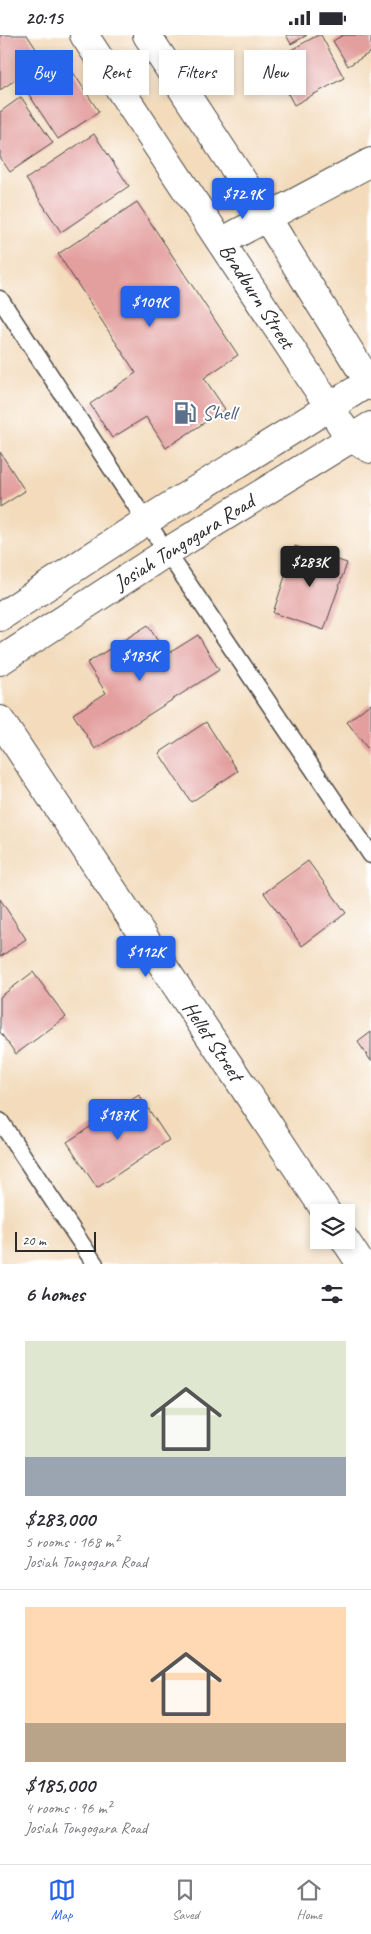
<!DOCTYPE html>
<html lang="en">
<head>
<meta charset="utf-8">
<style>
  :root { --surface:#fff; --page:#f7f7f7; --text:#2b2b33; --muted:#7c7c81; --line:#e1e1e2; --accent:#2563eb }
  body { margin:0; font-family:Caveat,sans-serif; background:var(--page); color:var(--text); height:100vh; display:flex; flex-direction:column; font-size:19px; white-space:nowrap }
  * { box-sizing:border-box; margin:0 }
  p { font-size:16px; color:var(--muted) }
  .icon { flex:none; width:28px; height:28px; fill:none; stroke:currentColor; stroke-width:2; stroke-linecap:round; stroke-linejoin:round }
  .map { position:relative; height:1229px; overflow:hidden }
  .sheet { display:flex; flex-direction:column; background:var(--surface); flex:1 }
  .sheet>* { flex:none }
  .guide { position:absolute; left:15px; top:15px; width:341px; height:45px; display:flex; gap:10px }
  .fabs { position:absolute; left:310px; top:1169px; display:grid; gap:10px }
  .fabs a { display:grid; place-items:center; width:45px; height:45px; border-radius:0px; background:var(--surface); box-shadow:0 2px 8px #0003; font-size:25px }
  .scale { position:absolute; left:15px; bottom:12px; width:81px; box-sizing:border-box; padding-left:5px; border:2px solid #2b2b2b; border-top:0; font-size:14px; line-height:18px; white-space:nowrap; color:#2b2b2b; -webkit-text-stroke:4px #fff; paint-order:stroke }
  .price { position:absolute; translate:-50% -42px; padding:0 11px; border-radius:5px; background:var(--accent); color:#fff; font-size:16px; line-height:32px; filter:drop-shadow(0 1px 2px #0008) }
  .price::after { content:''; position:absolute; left:50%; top:30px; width:15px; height:11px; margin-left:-8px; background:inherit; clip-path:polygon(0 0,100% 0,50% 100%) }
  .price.current { background:#222; color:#fff }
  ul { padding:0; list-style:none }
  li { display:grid; align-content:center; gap:10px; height:265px; padding:0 25px }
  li+li { border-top:1px solid var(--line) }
  li span { display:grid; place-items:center; height:155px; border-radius:0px; color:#555 }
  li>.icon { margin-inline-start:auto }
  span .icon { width:90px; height:90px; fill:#fffc; stroke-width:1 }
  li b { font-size:21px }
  h2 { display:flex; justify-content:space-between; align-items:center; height:60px; padding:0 25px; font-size:21px }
  .pill { padding:0 18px; border-radius:0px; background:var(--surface); box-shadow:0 2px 8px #0003; font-size:18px; line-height:45px }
  .pill.current { background:var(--accent); color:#fff }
  .status { display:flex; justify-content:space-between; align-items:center; height:35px; padding:0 25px; background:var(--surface); direction:ltr }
  .status svg { height:14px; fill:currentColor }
  .tabs { display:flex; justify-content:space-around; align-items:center; height:70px; border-top:1px solid var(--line); background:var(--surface); font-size:14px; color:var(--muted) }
  .tabs a { display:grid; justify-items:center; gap:2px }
  .tabs .current { color:var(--accent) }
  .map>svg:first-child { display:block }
  .building { fill:#e39f9e }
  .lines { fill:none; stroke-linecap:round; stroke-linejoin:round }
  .service-casing { stroke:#494541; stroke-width:19 }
  .minor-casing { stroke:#494541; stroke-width:30 }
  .trunk-casing { stroke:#494541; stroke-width:30 }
  .service { stroke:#fff; stroke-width:16 }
  .minor { stroke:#fff; stroke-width:28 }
  .trunk { stroke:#fff; stroke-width:28 }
  .labels { text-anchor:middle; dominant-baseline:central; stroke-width:4; stroke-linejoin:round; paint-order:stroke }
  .street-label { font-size:21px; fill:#2b2b2b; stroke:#fff }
  .service-label { font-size:21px; fill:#4e5e75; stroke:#fff; text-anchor:start }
</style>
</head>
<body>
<div class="status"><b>20:15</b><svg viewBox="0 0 49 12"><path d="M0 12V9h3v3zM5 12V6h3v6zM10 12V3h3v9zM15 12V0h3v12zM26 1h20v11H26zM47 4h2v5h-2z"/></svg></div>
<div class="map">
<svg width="371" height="1229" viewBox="0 0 371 1229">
  <rect width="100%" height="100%" fill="#fff"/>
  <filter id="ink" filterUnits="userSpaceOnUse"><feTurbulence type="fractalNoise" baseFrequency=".02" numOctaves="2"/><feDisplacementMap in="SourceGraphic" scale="10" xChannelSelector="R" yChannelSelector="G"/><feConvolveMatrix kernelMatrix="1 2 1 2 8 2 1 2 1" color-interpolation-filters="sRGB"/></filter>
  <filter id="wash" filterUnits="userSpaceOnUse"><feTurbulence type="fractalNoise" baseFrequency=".0096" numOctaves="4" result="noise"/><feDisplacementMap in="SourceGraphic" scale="20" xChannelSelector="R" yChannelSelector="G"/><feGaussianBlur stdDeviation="1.12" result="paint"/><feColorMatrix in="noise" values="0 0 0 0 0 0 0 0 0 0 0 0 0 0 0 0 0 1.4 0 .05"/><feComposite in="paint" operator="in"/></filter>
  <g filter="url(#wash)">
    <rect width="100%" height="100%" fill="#f3dbbc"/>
    <g id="blocks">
      <path class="building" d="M0 0H27L44 26 0 55Z
        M286 0H307L291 9Z
        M318 0H321L344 43 294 70 271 26Z
        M343 0H371V17L348 31 333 6Z
        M67 28 99 77 58 104 26 55Z
        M21 62 53 108 10 137 0 122V77Z
        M94 99 129 151 61 197 26 144Z
        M137 167 238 320 204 343 225 374 166 413 146 382 112 403 90 369 136 338 58 219Z
        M0 417 25 456 0 472Z
        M295 511 347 528 324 595 273 578Z
        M148 590 166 620 198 600 219 635 95 714 73 679 106 658 87 628Z
        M371 668V718L347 687Z
        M206 687 238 736 191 767 159 718Z
        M308 826 346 878 302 911 264 858Z
        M0 864 26 904 0 922Z
        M33 937 66 982 16 1019 0 997V962Z
        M371 997V1026L358 1007Z
        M139 1060 169 1105 97 1153 67 1107Z"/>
    </g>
  </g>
  <g filter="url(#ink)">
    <use href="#blocks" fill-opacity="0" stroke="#494541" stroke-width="1"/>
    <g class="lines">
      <defs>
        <path id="service" d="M0 264 146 486 371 820
          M0 1086 95 1229"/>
        <path id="minor" d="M84 0 350 403 371 414
          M147 0 267 183 371 351
          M221 207 371 127
          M0 685 327 1178
          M345 1205 361 1229"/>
        <path id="trunk" d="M0 582 146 486 371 346
          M0 626 167 517 371 391"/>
      </defs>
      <use href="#service" class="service-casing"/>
      <use href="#minor" class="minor-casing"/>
      <use href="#trunk" class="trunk-casing"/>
      <use href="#service" class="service"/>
      <use href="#minor" class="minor"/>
      <use href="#trunk" class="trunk"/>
    </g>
  </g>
  <defs>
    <symbol id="fuel-bare" viewBox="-9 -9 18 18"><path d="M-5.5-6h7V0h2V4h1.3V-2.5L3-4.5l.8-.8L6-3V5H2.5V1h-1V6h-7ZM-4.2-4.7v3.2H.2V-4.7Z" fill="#5c6f8a" stroke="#fff" stroke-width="2.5" paint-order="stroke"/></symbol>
  </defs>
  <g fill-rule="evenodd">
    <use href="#fuel-bare" x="169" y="362" width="32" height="32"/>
  </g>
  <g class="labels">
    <g class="street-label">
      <text transform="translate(257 261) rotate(57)">Bradburn Street</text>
      <text transform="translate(184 507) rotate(-32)">Josiah Tongogara Road</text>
      <text transform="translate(213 1006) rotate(56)">Hellet Street</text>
    </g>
    <g class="service-label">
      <text x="202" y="378">Shell</text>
    </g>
  </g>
</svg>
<div class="fabs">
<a><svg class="icon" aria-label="layers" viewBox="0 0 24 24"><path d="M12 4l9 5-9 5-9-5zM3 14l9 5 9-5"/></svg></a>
</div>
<div class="scale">20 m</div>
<b class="price" style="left:243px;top:185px">$72.9K</b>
<b class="price" style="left:150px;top:293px">$109K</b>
<b class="price current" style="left:310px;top:553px">$283K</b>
<b class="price" style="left:140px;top:647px">$185K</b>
<b class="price" style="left:146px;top:943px">$112K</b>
<b class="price" style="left:118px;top:1106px">$187K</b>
<div class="guide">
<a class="pill current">Buy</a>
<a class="pill">Rent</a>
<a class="pill">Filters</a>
<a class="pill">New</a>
</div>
</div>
<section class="sheet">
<h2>6 homes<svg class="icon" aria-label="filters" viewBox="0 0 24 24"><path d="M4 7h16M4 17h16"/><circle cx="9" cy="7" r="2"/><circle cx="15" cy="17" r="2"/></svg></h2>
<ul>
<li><span style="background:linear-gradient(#dfe7d0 75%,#9aa5b1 0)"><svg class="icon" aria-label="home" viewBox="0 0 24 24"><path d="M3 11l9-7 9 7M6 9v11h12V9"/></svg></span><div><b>$283,000</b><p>5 rooms · 168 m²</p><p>Josiah Tongogara Road</p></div></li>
<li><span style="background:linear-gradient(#ffd9b3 75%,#b9a48a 0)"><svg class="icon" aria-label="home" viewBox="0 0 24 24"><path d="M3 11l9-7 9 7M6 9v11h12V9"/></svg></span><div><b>$185,000</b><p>4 rooms · 96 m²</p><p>Josiah Tongogara Road</p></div></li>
</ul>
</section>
<nav class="tabs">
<a class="current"><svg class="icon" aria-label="map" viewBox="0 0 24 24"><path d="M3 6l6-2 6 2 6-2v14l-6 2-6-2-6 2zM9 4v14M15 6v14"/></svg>Map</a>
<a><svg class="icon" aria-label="saved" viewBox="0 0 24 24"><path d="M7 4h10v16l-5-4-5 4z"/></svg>Saved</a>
<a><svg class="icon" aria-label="home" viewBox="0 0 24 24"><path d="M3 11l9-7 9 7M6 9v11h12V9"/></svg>Home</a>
</nav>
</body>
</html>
